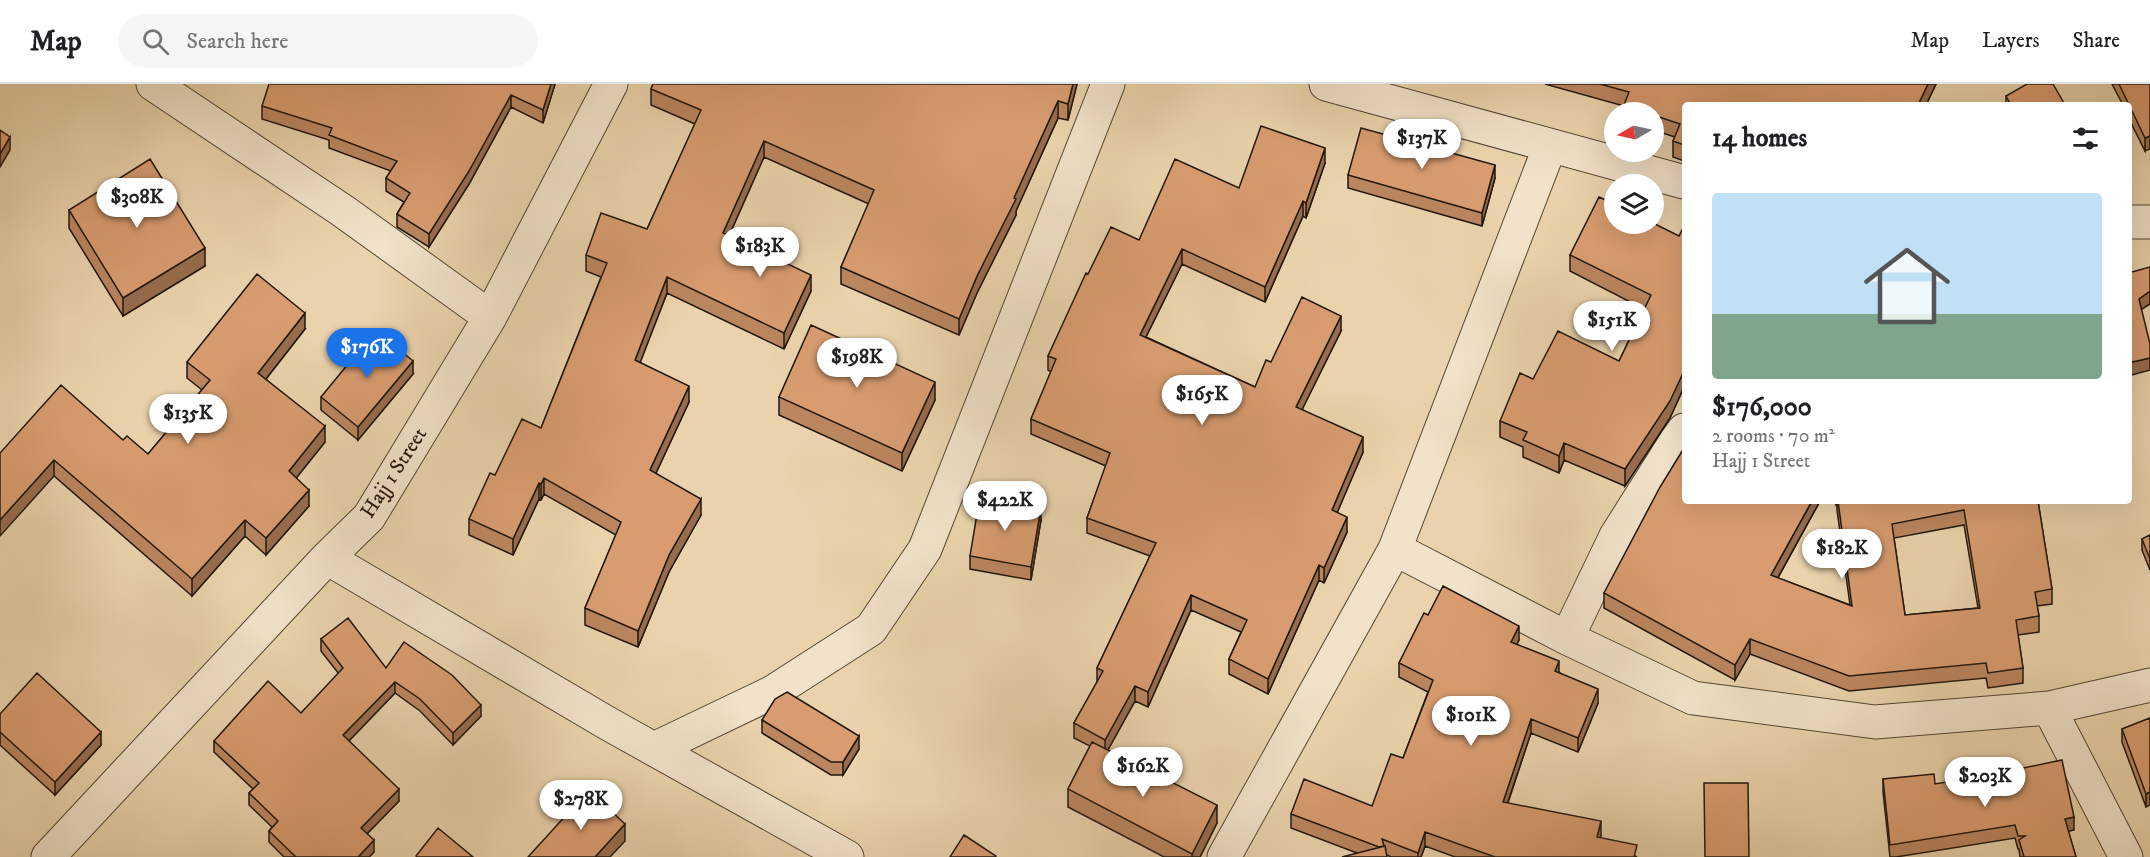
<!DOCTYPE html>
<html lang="en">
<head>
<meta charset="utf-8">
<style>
  :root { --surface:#fff; --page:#f6f6f6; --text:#202124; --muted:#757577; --line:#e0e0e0; --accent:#1a73e8 }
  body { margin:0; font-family:"IM FELL DW Pica",serif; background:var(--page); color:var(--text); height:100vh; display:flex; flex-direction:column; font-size:22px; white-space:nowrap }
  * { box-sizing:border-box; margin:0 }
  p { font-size:20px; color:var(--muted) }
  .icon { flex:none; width:33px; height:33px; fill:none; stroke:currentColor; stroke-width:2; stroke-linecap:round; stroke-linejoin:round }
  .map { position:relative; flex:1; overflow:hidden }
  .drawer { position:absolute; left:1682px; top:18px; width:450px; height:402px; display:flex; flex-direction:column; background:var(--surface); border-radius:6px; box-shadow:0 6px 24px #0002 }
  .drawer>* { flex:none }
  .needle { width:39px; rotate:261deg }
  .controls { position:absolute; left:1604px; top:18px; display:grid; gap:12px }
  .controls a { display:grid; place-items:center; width:60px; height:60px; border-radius:50%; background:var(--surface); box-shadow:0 6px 24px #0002; font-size:30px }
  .price { position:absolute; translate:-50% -51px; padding:0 14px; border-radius:21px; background:#fff; color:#222; font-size:20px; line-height:39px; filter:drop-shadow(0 2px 3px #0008) }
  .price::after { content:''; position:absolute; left:50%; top:36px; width:18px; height:14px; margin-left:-9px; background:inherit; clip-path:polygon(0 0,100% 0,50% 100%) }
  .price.current { background:var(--accent); color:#fff }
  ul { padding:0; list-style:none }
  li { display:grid; align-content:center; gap:12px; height:318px; padding:0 30px }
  li span { display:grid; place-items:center; height:186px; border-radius:6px; color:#555 }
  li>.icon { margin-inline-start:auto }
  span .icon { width:108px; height:108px; fill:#fffc; stroke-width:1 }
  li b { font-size:26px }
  h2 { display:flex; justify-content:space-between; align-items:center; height:72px; padding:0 30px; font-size:26px }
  header { display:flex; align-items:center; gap:36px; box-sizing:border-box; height:84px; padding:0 30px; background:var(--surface); border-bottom:2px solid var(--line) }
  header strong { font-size:28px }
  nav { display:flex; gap:33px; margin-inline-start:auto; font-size:21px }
  .search { width:420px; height:54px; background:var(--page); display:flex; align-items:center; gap:15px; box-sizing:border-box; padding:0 21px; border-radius:33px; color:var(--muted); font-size:22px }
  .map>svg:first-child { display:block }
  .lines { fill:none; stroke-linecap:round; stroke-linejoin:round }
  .street-casing { stroke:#534635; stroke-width:35 }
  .street { stroke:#f1e2c9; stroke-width:33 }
  .wall { fill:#ba8660; stroke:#21170d; stroke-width:1.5; fill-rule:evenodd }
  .shaded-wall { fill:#976d4e; stroke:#21170d; stroke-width:1.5 }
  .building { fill:#d89c70; stroke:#21170d; stroke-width:1.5; fill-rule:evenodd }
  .labels { text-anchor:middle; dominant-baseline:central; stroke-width:6; stroke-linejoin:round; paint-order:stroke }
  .street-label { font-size:21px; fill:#21170d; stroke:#f1e2c9 }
</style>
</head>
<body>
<header>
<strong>Map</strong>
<div class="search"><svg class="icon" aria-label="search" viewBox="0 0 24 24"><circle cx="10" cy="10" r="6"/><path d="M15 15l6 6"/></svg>Search here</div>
<nav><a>Map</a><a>Layers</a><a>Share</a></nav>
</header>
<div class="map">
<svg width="2150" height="773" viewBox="0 0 2150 773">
  <rect width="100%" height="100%" fill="#ead3ac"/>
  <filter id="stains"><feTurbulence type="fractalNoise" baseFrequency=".00333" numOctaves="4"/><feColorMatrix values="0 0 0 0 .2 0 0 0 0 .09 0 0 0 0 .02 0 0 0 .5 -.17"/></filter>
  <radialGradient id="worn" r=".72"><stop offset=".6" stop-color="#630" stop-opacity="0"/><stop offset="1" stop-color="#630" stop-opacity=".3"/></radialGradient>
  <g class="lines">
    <defs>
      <path id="street" d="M153 0 343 127 490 233
        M1326 0 1684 98
        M2128 138H2150
        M1395 465 1567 554 1693 614 1875 638 2049 624 2150 601
        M327 474 607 639 847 773
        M1567 554 1616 452 1676 357 1684 346
        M2049 624 2126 773
        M654 665 773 608 871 545 925 465 1108 0
        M48 773 327 474 369 433 490 233 611 0
        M1224 773 1395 465 1550 62"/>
    </defs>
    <use href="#street" class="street-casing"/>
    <use href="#street" class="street"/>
  </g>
  <path class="wall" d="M555 0 543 39 511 23 469 100 429 163 397 143V130L404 118 386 107V94L391 87 329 64V56L262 35V22Z
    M653 0H1077L1068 36 1058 34 1016 127V131L977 209 959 251 841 200V183L869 120 764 73 729 152 811 207 784 265 667 209 640 278 689 318 656 389 701 431 669 488 638 563 585 541V524L616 451 544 410 541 416 539 415 513 471 469 451V435L495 391 541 344 601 193 586 187V171L647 145 695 40 651 21V5Z
    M1545 0H1936L1926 21H1684V77L1673 73V57L1675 53 1653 46V28H1624V22Z
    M2112 0H2150L2145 67 2128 33V21H2123Z
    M2006 12 2065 21H2006Z
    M1325 79 1306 134 1303 132 1265 218 1182 180 1146 253 1255 303 1271 278 1341 247 1302 325 1363 368 1337 428 1347 448 1324 499 1319 496 1268 610 1229 590V575L1241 548 1191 526 1148 623 1135 617 1108 666 1217 739 1200 773H1164L1068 723V705L1090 662 1074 654V639L1097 598V584L1150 472 1087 449V434L1106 382 1031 350V335L1051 288 1048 286V272L1088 190 1139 156 1239 104Z
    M1348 91 1495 94 1482 142 1348 104Z
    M69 126 205 182 123 232 69 144Z
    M1684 145V303L1670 334 1625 402 1564 376 1559 389 1523 373V363L1500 353V337L1533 295 1619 277 1644 225 1570 187V171L1679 152Z
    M305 245 266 295 325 358 296 394 309 422 266 471 245 452 192 512 54 392 0 369 123 356 148 370 202 306 187 294V278Z
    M413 290 358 356 321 326V313Z
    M779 313 935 316 902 387 779 331Z
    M1684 417H1820L1778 494 1850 521 1837 426V420L1836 421 1835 417H2038L2052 505V520L2037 522 2039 532V548L2018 551 2023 584V599L1988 604 1986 594 1849 607 1750 570 1735 596 1604 524V509ZM1964 441 1978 524 1905 531 1894 454Z
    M1041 436 1031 496 970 485V472Z
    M2150 451V486L2142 466V455Z
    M1428 531 1519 556 1517 560 1559 588 1598 619 1578 668 1531 649 1508 719 1601 751 1600 754 1637 773H1455L1425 762 1421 773H1391L1387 771 1357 769 1291 744V730L1372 722 1403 674 1428 608 1399 593V579Z
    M321 555 386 584 481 632 453 661 420 627 395 609 349 657 399 717 367 750 374 768 369 773H284L269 758V747L272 743 249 721V709L253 705 214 668V657L301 629 339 590 321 567Z
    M0 630 101 661 55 711 0 661Z
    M2150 634 2146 723 2122 658V645Z
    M762 636 859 665 843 691H831L762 649Z
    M1883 695 1935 700 2074 746 2068 747 2076 773H2020L2019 765H2018L2015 754 1896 773H1890L1883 708Z"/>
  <path class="shaded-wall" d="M551 0H555L543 39V26Z
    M1073 0H1077L1068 36V20Z
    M1928 0H1936L1926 21H1918Z
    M511 11V23L469 100 429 163V150Z
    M1058 17V34L1016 127V131L977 209 959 251V235L977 192Z
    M2150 52V65L2145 67V54Z
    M10 53V66L0 83V70Z
    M764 57V73L723 165V149Z
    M1325 64V79L1306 134V119Z
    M1495 81V94L1482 142V129Z
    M1303 117V132L1265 218V203Z
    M205 164V182L123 232V214Z
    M1182 165V180L1140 265V251Z
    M811 191V207L784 265V249Z
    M667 193V209L635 292V276Z
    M2150 207V220L2139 227V215Z
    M305 229V245L258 305V289Z
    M1341 232V247L1296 338V323Z
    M2150 274V286L2128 292V279Z
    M413 277V290L358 356V343Z
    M1684 287V303L1670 334 1625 402V385Z
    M935 298V316L902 387V369Z
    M689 302V318L650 402V386Z
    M325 342V358L289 403V387Z
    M1363 353V368L1332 441V426Z
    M1564 359V376L1559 389V372Z
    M54 376V392L0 452V436Z
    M544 394V410L541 416V400Z
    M539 399V415L513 471V455Z
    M309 406V422L266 471V454Z
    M701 415V431L669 488 638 563V547L669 471Z
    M1812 417H1820L1771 506V491Z
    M1041 423V436L1031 496V483Z
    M1347 433V448L1324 499V484Z
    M245 436V452L192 512V495Z
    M1319 481V496L1268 610V595Z
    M1191 511V526L1148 623V608Z
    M1519 542V556L1511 572V558Z
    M1750 555V570L1735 596V581Z
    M1559 577V591L1555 587Z
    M395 598V609L343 663V651Z
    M1135 602V617L1105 671V656Z
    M1598 605V619L1578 668V654Z
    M481 621V632L453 661V649Z
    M1531 635V649L1503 732V718Z
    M101 648V661L55 711V698Z
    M859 652V665L843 691V678Z
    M399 705V717L361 756V744Z
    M2150 708V721L2146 723V710Z
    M1217 721V739L1200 773H1192V770Z
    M2074 733V746L2065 748V735Z
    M1601 737V751L1597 768V753Z
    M625 740V757L610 773H595Z
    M1425 748V762L1421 773H1418V769Z
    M374 756V768L369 773H358Z"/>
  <path class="building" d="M269 0H551L543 26 511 11 469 87 429 150 397 130 410 109 386 94 397 77 329 51 332 44 262 22Z
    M653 0H1073L1068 20 1058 17 1014 114 1016 115 977 192 959 235 841 183 874 106 764 57 723 149 811 191 784 249 667 193 635 276 689 302 650 386 701 415 669 471 638 547 585 524 621 438 544 394 541 400 539 399 513 455 469 435 490 389 495 391 522 335 541 344 607 179 586 171 601 129 647 145 701 26 651 5Z
    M1600 0H1928L1918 21H1684V61L1673 57 1680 40 1653 31V28H1646L1624 21 1629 8Z
    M2027 0H2053L2065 21H2011L2006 12Z
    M2119 0H2150V52L2145 54Z
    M1261 42 1325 64 1306 119 1303 117 1265 203 1182 165 1140 251 1255 303 1266 276 1271 278 1302 213 1341 232 1296 323 1363 353 1332 426 1347 433 1324 484 1319 481 1268 595 1229 575 1247 536 1191 511 1148 608 1135 602 1105 656 1074 639 1103 587 1097 584 1156 459 1087 434 1110 369 1031 335 1056 275 1048 272 1086 189 1088 190 1111 143 1139 156 1175 75 1239 104Z
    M1361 44 1495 81 1482 129 1348 91Z
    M0 46 10 53 0 70Z
    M150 75 205 164 123 214 69 126Z
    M1599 113 1614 120V140L1653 139 1679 152 1683 144 1684 145V287L1670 317 1625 385 1564 359 1559 372 1523 356 1527 348 1500 337 1520 289 1533 295 1558 247 1619 277 1651 211 1570 171Z
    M2150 183V207L2139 215 2150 260V274L2128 279V189Z
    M257 190 305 229 258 289 325 342 289 387 309 406 266 454 245 436 192 495 54 376 0 436V369L61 301 123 356 127 352 148 370 210 296 187 278Z
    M811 241 935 298 902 369 779 313Z
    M376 246 413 277 358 343 321 313Z
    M1684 364V417H1812L1771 491 1852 522 1838 417H2038L2052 505 2035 508 2039 532 2016 536 2023 584 1988 589 1986 579 1849 592 1750 555 1735 581 1604 509 1660 403ZM1964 426 1980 524 1905 531 1892 440Z
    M980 412 1041 423 1031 483 970 472Z
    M2150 451V475L2142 455Z
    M1443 502 1519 542 1511 558 1559 577 1555 587 1598 605 1578 654 1531 635 1503 718 1601 737 1597 753 1637 761 1634 773H1495L1425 748 1418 769 1382 755 1384 762 1379 763 1291 730 1304 695 1372 722 1391 670 1403 674 1433 596 1399 579 1424 529 1428 531Z
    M348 534 386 584 404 558 452 591 481 621 453 649 420 615 395 598 343 651 399 705 361 744 374 756 358 773H296L269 747 278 737 249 709 259 699 214 657 268 597 301 629 343 584 321 555Z
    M37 589 101 648 55 698 0 648V630Z
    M787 608 859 652 843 678H831L762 636 775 615Z
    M2150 634V708L2146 710 2122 645Z
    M1092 658 1217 721 1192 770 1068 705Z
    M2062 676 2074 733 2065 735 2076 773H2024L2019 756 2025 752H2018L2015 741 1890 761 1883 695 1934 690 1935 700 1995 690Z
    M1704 699H1748L1749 773H1705Z
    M589 706 625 740 595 773H528Z
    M438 744 473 773H417L416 772Z
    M964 751 996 772 995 773H950Z
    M1385 762 1387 773H1342Z"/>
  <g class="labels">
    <g class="street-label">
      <text transform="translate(394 389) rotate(-57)">Hajj 1 Street</text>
    </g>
  </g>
  <rect width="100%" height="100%" filter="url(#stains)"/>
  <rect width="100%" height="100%" fill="url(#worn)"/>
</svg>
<div class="controls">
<a><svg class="needle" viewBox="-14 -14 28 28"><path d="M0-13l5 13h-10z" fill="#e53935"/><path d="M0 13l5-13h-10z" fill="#757577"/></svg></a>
<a><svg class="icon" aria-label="layers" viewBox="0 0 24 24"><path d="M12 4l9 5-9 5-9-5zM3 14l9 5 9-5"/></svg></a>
</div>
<b class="price" style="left:1422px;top:86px">$137K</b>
<b class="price" style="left:137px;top:145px">$308K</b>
<b class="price" style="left:760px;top:194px">$183K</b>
<b class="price" style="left:1612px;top:268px">$151K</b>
<b class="price current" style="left:367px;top:295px">$176K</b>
<b class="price" style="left:857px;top:305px">$198K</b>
<b class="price" style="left:1202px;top:342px">$165K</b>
<b class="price" style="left:188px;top:361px">$135K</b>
<b class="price" style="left:1005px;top:448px">$422K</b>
<b class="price" style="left:1842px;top:496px">$182K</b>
<b class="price" style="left:1471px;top:663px">$101K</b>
<b class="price" style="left:1143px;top:714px">$162K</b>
<b class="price" style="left:1985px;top:724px">$203K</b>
<b class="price" style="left:581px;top:747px">$278K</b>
<section class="drawer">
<h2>14 homes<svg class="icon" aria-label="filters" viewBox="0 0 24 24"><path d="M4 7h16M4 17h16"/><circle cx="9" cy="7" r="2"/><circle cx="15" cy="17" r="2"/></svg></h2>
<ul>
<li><span style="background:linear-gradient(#bfe0f5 65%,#7fa58c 0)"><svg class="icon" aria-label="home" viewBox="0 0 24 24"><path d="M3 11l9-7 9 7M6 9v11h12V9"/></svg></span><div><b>$176,000</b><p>2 rooms · 70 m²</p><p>Hajj 1 Street</p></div></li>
</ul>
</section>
</div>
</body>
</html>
